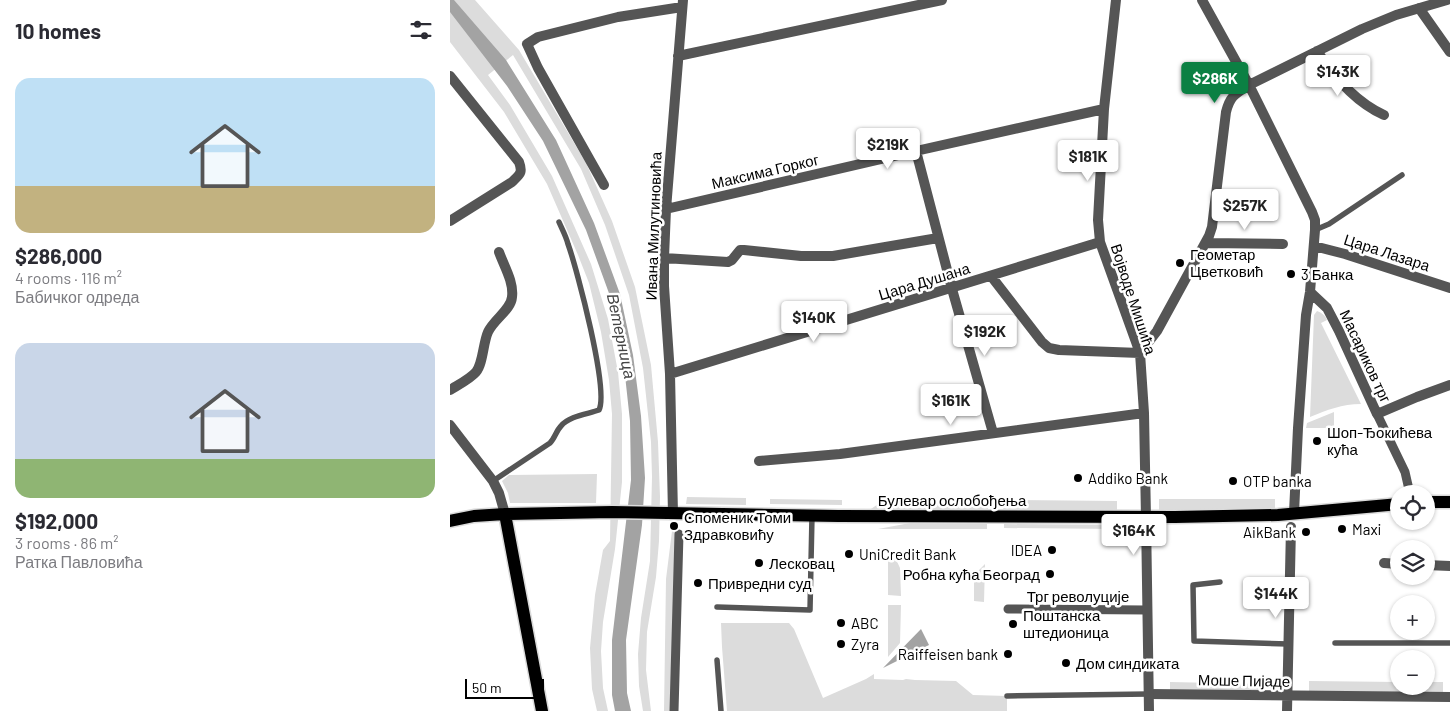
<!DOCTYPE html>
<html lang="en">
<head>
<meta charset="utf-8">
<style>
  :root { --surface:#fff; --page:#f7f7f7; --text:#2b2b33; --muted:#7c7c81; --accent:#0b8043 }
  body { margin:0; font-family:Barlow,sans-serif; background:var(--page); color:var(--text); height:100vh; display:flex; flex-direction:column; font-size:19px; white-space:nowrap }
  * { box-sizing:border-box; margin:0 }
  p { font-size:16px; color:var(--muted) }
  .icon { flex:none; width:28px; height:28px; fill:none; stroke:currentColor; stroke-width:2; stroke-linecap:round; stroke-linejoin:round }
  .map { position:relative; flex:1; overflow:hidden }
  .details { display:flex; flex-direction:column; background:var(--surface); width:450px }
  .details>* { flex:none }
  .buttons { position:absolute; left:940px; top:485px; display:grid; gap:10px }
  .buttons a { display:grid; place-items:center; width:45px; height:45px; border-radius:50%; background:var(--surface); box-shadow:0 1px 4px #0004; font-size:25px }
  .scale { position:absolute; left:15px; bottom:12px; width:79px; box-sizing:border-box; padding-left:5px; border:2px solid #000; border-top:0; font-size:14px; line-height:18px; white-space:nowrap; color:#000; -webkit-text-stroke:4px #fff; paint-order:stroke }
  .price { position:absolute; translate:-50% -42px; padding:0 11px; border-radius:5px; background:#fff; color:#222; font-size:16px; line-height:32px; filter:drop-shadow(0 1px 2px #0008) }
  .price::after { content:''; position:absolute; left:50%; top:30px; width:15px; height:11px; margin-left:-8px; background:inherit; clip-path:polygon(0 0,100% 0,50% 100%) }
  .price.current { background:var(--accent); color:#fff }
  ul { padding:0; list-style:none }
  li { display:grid; align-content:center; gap:10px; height:265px; padding:0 15px }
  li span { display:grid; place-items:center; height:155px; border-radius:15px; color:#555 }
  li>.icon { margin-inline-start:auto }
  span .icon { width:90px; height:90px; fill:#fffc; stroke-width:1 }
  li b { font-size:21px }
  h2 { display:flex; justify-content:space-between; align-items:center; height:60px; padding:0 15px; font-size:21px }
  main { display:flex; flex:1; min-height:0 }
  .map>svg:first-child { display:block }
  .green { fill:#dcdcdc }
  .water { fill:#a3a3a3 }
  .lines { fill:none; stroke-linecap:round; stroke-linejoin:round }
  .primary-casing { stroke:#dbdbdb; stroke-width:15 }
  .service { stroke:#555; stroke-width:5.5 }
  .pedestrian { stroke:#555; stroke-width:9 }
  .minor { stroke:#555; stroke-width:10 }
  .tertiary { stroke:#555; stroke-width:10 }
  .primary { stroke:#000; stroke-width:12 }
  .poi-dot { fill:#000; stroke:#fff; stroke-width:2 }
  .labels { text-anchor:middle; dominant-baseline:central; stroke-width:5; stroke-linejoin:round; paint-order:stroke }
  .street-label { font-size:15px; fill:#000; stroke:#fff }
  .poi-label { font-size:15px; fill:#000; stroke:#fff; text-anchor:start }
  .water-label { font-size:16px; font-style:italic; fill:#444; stroke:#fff }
</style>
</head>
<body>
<main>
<section class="details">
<h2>10 homes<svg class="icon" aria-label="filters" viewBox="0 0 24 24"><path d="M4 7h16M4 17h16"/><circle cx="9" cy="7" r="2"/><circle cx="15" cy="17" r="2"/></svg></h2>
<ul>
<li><span style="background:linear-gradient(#bfe0f5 70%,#c2b280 0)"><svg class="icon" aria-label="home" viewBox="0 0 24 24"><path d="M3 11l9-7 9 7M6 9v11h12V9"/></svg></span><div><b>$286,000</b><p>4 rooms · 116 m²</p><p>Бабичког одреда</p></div></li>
<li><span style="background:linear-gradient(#c9d6e8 75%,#8fb573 0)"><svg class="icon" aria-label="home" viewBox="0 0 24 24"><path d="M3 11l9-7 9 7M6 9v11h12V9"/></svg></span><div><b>$192,000</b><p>3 rooms · 86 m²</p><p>Ратка Павловића</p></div></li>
</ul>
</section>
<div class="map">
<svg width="1000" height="711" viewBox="0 0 1000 711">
  <rect width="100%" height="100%" fill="#fff"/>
  <path class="green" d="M0 0H25L69 50 136 163 162 221 185 287 201 365 208 442 210 497 209 541 206 577 197 632 196 670 201 711H193L189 686 188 654 191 618 200 561 202 477 201 442 193 368 179 295 155 225 131 169 63 55 38 75 60 105 102 176 141 264 158 319 168 372 172 414V482L165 549 153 622 151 651 153 688 158 711H147L142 689 140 648 145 595 153 550 160 541 162 414 159 380 151 332 139 283 128 255 97 184 54 112 0 42Z
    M867 311C872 313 875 315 877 320L871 323 911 404C892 404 877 410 860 417L864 315Z
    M884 412V428H856L857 423Z
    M147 474 146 503H60L58 493 52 481 59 475Z
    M237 497 296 498V505L236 504Z
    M320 499 392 500V505L320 504Z
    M709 499H825V510L709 513Z
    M434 500 538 501V512L418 511Z
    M553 500 667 501V513L553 512Z
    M460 523 537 524V529H428Z
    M554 524 665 525V529L554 528Z
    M222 531H227L223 711H214L216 579Z
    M438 552 443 553 450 568 451 596 438 595Z
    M535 564 534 602 524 601V575Z
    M438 605H451L450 643 438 657Z
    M271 623H339L344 629 373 698 416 679 424 674V679L453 680 456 679 465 680 506 681 523 695 557 696V711H277L272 647Z
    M859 681 949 682V686H976V682H993V695L859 694Z
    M720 682 812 684V693L720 691Z"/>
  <path class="water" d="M0 0H4L56 60 106 140 144 223 170 294 183 355 191 416 195 478 192 525 176 640 177 693 181 711H165L162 695V640L181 480 180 421 173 357 160 296 136 230 93 141 57 86 0 12Z
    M471 629 479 645 433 668Z"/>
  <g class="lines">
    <defs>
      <path id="primary" d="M976 502H1000
        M55 514 92 711
        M0 521 24 516 55 514 162 512 388 516 725 517 828 515 949 504"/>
    </defs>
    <use href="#primary" class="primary-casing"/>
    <path class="service" d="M865 230 879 224 952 175
      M43 481 100 443C105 438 106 431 111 426 119 416 138 414 149 410 159 390 127 269 118 244 116 236 112 229 109 222
      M770 582 743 585 744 641 838 644
      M267 607 360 610 362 516
      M885 643H1000
      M267 660 271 711
      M557 696 699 694"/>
    <path class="pedestrian" d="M927 414 955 472 960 494
      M558 609 697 610
      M224 711 229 534"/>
    <path class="minor" d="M666 0 654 109 648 220 650 242 690 353 694 413 696 518
      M752 0 799 85 862 212 865 220V230L860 292 856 315 848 428 844 513
      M969 8 1000 52
      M867 51C884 77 905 102 934 115
      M228 56 492 0
      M0 76 69 162C73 173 70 174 62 182L0 221
      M466 151 502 289 543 433
      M154 185 88 68 77 44 88 37 168 17 232 7
      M216 209 466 151 654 109
      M756 243 833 244
      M864 246 895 254 1000 288
      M214 258 278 262 282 260 290 250H294L351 256H383L488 238
      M541 276 592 342 599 348 609 350 690 353
      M860 292 877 308 889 331 927 414 967 397 1000 385
      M690 353 707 331 759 236 762 227 776 112C780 96 785 94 799 85L912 29 946 15 997 0
      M220 374 650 242
      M0 390C8 385 20 379 26 372 33 364 33 343 38 332 44 319 61 310 62 297 64 282 54 266 49 252
      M309 461 390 454 694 413
      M223 514 220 374 214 286V258L216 209 233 0
      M934 563 949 564
      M976 565 1000 566
      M699 694 1000 697
      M837 711 841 527"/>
    <path class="tertiary" d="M0 425 43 481 49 493 55 514
      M696 518 699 711"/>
    <use href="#primary" class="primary"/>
  </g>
  <g class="poi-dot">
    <circle cx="730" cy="263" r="5"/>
    <circle cx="841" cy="274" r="5"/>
    <circle cx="867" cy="441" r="5"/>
    <circle cx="628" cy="478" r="5"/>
    <circle cx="783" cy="481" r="5"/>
    <circle cx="224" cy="526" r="5"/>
    <circle cx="892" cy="529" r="5"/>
    <circle cx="856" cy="532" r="5"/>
    <circle cx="602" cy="550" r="5"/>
    <circle cx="399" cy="554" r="5"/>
    <circle cx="309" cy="563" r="5"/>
    <circle cx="600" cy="574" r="5"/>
    <circle cx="248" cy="583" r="5"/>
    <circle cx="391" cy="623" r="5"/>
    <circle cx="563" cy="624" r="5"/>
    <circle cx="391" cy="644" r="5"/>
    <circle cx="558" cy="654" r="5"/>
    <circle cx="616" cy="663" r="5"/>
  </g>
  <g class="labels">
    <g class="street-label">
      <text transform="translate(315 171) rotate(-13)">Максима Горког</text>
      <text transform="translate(203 226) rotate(-88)">Ивана Милутиновића</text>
      <text transform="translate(937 252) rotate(18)">Цара Лазара</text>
      <text transform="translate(474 281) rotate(-17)">Цара Душана</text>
      <text transform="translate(684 299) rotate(72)">Војводе Мишића</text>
      <text transform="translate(916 356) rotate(65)">Масариков трг</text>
      <text x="502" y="500">Булевар ослобођења</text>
      <text x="628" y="596">Трг револуције</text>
      <text transform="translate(794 680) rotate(1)">Моше Пијаде</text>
    </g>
    <g class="poi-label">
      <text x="740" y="254">Геометар<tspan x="740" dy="17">Цветковић</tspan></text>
      <text x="851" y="274">3 Банка</text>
      <text x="877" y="432">Шоп-Ђокићева<tspan x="877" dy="17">кућа</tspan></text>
      <text x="638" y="478">Addiko Bank</text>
      <text x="793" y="481">OTP banka</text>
      <text x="234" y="517">Споменик Томи<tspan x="234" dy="17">Здравковићу</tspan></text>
      <text x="902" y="529">Maxi</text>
      <text x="846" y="532" text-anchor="end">AikBank</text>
      <text x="592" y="550" text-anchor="end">IDEA</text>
      <text x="409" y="554">UniCredit Bank</text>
      <text x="319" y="563">Лесковац</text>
      <text x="590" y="574" text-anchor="end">Робна кућа Београд</text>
      <text x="258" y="583">Привредни суд</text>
      <text x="573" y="615">Поштанска<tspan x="573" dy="17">штедионица</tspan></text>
      <text x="401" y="623">ABC</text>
      <text x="401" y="644">Zyra</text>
      <text x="548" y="654" text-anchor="end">Raiffeisen bank</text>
      <text x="626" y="663">Дом синдиката</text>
    </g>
    <g class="water-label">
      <text transform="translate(172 336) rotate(78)">Ветерница</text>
    </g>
  </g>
</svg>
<div class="buttons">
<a><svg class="icon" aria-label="locate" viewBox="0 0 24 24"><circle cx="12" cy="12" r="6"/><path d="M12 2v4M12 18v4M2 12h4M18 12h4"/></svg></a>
<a><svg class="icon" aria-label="layers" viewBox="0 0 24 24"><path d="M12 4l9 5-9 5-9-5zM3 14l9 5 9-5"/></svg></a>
<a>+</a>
<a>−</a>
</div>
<div class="scale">50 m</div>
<b class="price" style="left:888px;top:97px">$143K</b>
<b class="price current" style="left:765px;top:104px">$286K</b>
<b class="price" style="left:438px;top:170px">$219K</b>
<b class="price" style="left:638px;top:182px">$181K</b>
<b class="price" style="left:795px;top:231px">$257K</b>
<b class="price" style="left:364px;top:343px">$140K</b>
<b class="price" style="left:535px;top:357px">$192K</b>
<b class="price" style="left:501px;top:426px">$161K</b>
<b class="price" style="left:684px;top:556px">$164K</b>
<b class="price" style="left:826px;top:619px">$144K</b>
</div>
</main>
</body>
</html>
